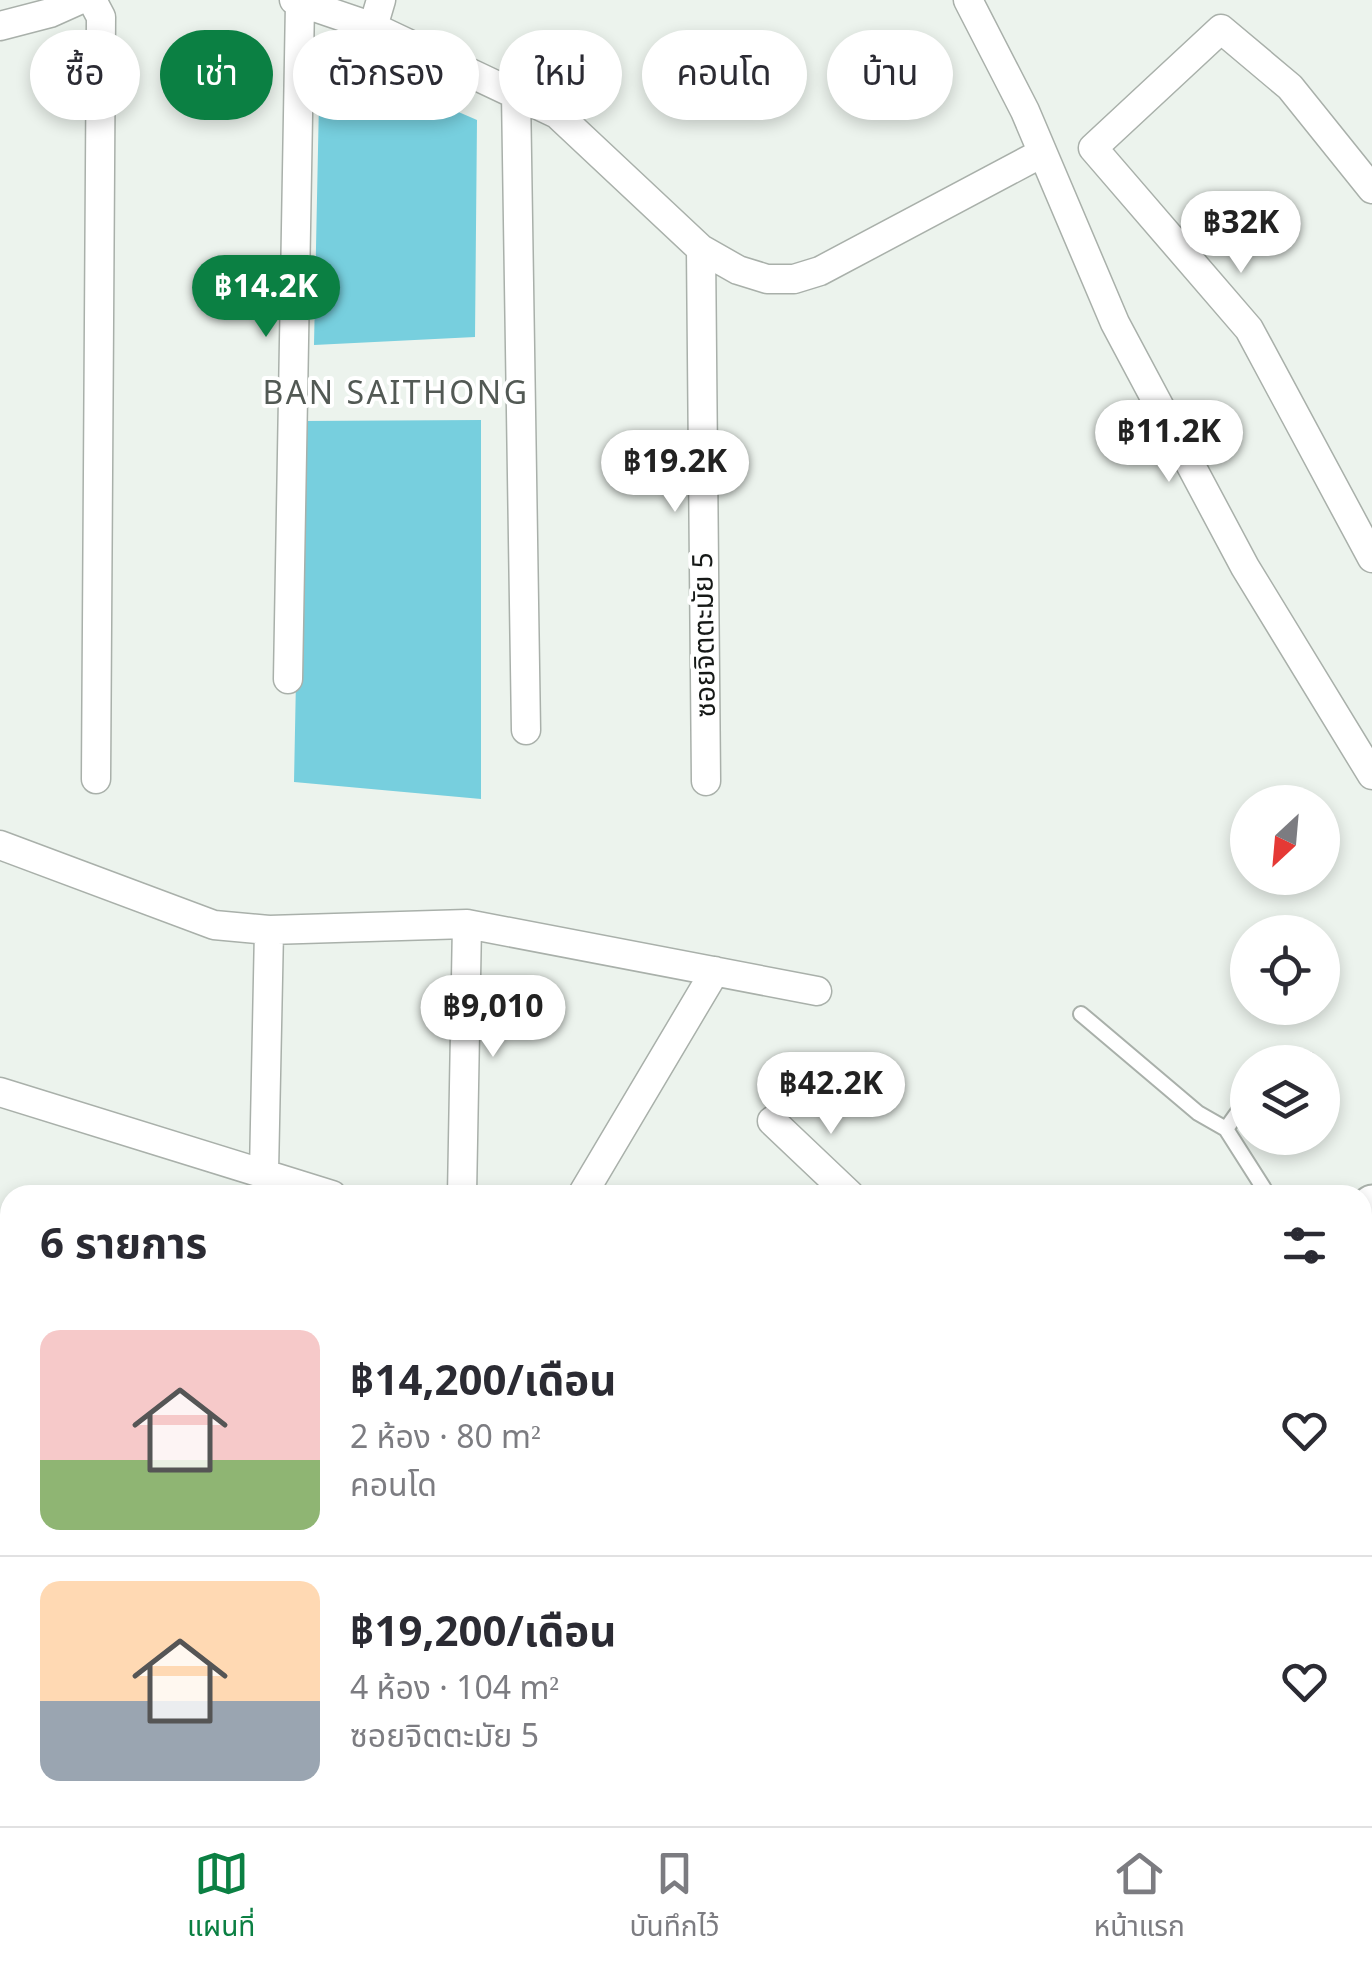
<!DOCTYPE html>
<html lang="th">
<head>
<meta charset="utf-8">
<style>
  :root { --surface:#fff; --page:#f2f2f3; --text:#2b2b33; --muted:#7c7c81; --line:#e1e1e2; --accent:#0b8043 }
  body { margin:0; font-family:Georgia,"Noto Sans Thai",serif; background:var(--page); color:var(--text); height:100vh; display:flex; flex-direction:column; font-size:38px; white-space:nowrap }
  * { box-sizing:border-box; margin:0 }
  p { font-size:32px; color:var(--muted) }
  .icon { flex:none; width:55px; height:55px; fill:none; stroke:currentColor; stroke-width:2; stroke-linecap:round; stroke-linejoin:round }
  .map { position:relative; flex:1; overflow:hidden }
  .panel { position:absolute; left:0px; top:1185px; width:1372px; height:642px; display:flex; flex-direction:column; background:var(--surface); border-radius:30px 30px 0 0; box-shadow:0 5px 15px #0003 }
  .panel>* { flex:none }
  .top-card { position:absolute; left:30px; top:30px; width:1312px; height:90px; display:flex; gap:20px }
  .needle { width:65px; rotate:206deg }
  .controls { position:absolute; left:1230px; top:785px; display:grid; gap:20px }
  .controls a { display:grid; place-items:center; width:110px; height:110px; border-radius:50%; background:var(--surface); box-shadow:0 5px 15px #0003; font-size:50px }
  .price { position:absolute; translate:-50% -85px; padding:0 22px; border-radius:35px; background:#fff; color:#222; font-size:32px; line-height:65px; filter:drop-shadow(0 2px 5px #0008) }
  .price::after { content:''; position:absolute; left:50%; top:60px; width:30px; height:22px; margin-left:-15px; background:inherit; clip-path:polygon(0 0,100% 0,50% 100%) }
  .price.active { background:var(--accent); color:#fff }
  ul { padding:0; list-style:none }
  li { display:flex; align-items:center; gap:30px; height:250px; padding:0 40px }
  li+li { border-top:2px solid var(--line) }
  li span { display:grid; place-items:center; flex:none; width:280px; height:200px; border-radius:20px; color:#555 }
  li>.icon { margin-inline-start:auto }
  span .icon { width:120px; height:120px; fill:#fffc; stroke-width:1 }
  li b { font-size:42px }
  h2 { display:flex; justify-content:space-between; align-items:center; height:120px; padding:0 40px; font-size:42px }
  .tag { padding:0 35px; border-radius:45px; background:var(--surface); box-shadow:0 5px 15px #0003; font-size:35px; line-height:90px }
  .tag.active { background:var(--accent); color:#fff }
  .tabs { display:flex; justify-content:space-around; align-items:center; height:140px; border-top:2px solid var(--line); background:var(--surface); font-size:28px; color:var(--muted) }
  .tabs a { display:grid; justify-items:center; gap:5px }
  .tabs .active { color:var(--accent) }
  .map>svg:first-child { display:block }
  .water { fill:#77cfde }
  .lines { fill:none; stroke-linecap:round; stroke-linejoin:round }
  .service-casing { stroke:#a9b0aa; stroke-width:18 }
  .minor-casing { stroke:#a9b0aa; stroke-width:31 }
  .tertiary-casing { stroke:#a9b0aa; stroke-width:39 }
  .service { stroke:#fff; stroke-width:14 }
  .minor { stroke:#fff; stroke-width:28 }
  .tertiary { stroke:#fff; stroke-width:35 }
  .labels { text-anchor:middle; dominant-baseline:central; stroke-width:8; stroke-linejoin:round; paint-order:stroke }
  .street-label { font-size:28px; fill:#161917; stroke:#fff }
  .quarter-label { font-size:32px; letter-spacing:2.5px; fill:#525954; stroke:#fff }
</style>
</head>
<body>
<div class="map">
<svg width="1372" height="1826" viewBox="0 0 1372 1826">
  <rect width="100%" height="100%" fill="#ecf3ed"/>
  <path class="water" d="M320 52 477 120 475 337 314 345Z
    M481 420V799L294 782 301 421Z"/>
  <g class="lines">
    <defs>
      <path id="service" d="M1081 1014 1198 1113 1226 1129 1268 1195
        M1305 1062 1308 1060
        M1226 1129 1248 1098"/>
      <path id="minor" d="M92 0 101 17 96 779
        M294 0 373 27 557 114 701 249 738 270 767 279H794L820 271 1042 153
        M968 0 1025 111 1115 323 1245 567 1372 775
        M0 26 50 13 79 0
        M373 27 381 0
        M516 93 526 730
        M1372 189 1290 87 1221 29 1093 148 1249 329 1372 558
        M701 249 706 781
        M288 679 300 3
        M0 845 214 925 269 930 467 924 817 991
        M0 1092 332 1195
        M772 1121 850 1195
        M264 1172 269 930
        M462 1195 467 924
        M582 1195 715 971
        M0 1387 10 1374
        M1362 1500 1372 1491
        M1023 1826 1032 1818"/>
      <path id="tertiary" d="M1362 1210 1372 1203
        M647 1826 656 1818"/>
    </defs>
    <use href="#service" class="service-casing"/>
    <use href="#minor" class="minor-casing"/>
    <use href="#tertiary" class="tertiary-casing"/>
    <use href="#service" class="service"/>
    <use href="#minor" class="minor"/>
    <use href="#tertiary" class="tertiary"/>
  </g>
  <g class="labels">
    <g class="street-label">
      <text transform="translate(705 635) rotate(-91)">ซอยจิตตะมัย 5</text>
    </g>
    <g class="quarter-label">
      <text x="396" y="394">BAN SAITHONG</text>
    </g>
  </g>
</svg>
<div class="controls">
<a><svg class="needle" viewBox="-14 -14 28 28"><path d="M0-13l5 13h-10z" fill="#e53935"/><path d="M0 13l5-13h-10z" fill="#7c7c81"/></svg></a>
<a><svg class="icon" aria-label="locate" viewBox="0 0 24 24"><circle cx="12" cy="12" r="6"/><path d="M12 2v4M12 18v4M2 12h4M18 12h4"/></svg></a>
<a><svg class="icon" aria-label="layers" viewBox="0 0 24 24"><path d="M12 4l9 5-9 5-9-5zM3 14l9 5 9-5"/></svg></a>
</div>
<b class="price" style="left:1241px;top:276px">฿32K</b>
<b class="price active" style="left:266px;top:340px">฿14.2K</b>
<b class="price" style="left:1169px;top:485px">฿11.2K</b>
<b class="price" style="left:675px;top:515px">฿19.2K</b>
<b class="price" style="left:493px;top:1060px">฿9,010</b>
<b class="price" style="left:831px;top:1137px">฿42.2K</b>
<div class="top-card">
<a class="tag">ซื้อ</a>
<a class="tag active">เช่า</a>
<a class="tag">ตัวกรอง</a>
<a class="tag">ใหม่</a>
<a class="tag">คอนโด</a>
<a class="tag">บ้าน</a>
</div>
<section class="panel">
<h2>6 รายการ<svg class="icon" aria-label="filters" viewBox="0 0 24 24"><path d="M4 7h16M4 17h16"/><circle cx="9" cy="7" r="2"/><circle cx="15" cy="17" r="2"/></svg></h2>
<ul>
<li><span style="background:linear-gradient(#f6c9c9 65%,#8fb573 0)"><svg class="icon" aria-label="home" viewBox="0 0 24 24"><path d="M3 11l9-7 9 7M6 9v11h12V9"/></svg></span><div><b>฿14,200/เดือน</b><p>2 ห้อง · 80 m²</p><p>คอนโด</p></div><svg class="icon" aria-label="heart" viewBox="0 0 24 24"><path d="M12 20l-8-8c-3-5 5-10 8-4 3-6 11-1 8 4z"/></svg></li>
<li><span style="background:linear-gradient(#ffd9b3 60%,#9aa5b1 0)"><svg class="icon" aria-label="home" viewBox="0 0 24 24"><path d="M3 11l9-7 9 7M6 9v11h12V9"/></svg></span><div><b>฿19,200/เดือน</b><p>4 ห้อง · 104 m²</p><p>ซอยจิตตะมัย 5</p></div><svg class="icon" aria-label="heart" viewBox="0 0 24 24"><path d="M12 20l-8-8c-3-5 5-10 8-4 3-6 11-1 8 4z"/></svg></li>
</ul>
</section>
</div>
<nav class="tabs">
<a class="active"><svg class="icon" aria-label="map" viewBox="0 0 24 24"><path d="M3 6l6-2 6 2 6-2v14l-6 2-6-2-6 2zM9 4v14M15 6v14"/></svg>แผนที่</a>
<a><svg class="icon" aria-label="saved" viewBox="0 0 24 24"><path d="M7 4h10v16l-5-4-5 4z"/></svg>บันทึกไว้</a>
<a><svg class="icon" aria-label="home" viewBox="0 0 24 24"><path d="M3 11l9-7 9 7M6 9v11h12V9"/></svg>หน้าแรก</a>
</nav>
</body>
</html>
